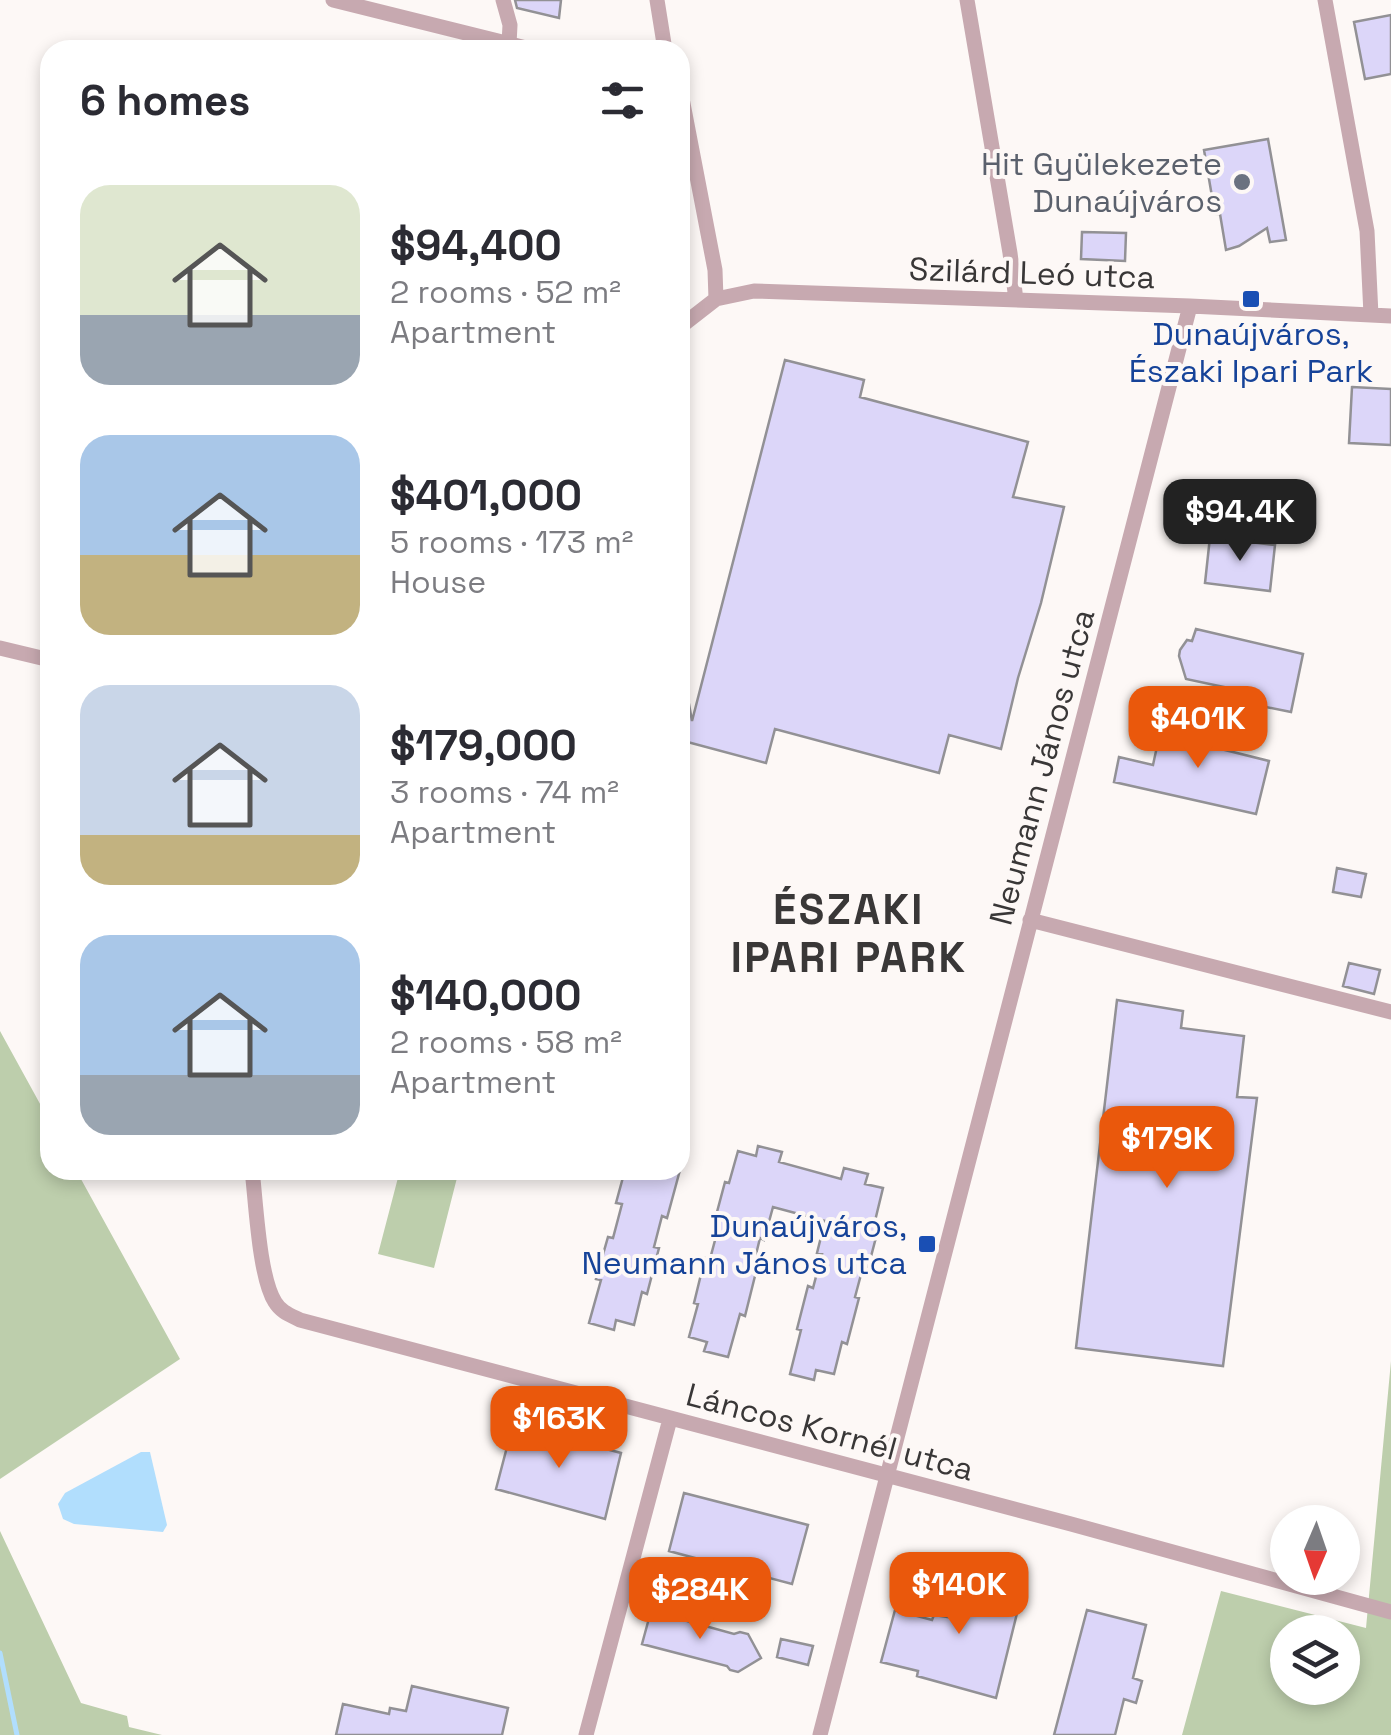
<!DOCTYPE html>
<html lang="en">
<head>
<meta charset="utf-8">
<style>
  :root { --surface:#fff; --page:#f2f2f3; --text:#2b2b33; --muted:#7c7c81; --accent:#ea580c }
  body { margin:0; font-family:"Space Grotesk",sans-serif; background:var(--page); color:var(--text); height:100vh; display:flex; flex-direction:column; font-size:38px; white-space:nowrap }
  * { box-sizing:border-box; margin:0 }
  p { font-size:32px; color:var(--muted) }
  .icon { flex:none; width:55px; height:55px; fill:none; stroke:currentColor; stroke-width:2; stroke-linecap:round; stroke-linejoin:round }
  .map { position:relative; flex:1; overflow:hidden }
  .details { position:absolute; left:40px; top:40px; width:650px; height:1140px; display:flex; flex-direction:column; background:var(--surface); border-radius:30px; box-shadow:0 5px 15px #0003 }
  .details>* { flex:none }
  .needle { width:65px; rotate:182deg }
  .controls { position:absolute; left:1270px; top:1505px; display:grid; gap:20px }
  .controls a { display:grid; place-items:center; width:90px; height:90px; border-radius:50%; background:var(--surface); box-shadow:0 5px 15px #0003; font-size:50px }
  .price { position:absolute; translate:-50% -85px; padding:0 22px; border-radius:20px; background:var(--accent); color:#fff; font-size:32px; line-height:65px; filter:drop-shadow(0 2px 5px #0008) }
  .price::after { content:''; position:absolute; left:50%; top:60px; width:30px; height:22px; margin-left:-15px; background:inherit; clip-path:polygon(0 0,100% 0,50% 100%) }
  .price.selected { background:#222; color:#fff }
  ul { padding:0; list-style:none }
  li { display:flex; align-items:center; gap:30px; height:250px; padding:0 40px }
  li span { display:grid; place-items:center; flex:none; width:280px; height:200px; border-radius:30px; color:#555 }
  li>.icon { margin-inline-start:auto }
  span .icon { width:120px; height:120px; fill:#fffc; stroke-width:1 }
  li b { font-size:42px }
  h2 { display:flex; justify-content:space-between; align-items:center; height:120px; padding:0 40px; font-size:42px }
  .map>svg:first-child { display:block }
  .green { fill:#bdceac; fill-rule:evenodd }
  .water { fill:#b1defd }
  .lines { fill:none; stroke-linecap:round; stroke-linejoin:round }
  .stream { stroke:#b1defd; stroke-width:5 }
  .building { fill:#dcd6f9; stroke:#929195; stroke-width:2.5 }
  .street { stroke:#c7a9b0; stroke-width:15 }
  .worship-dot { fill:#6b7280; stroke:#fdf8f6; stroke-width:4 }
  .transit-dot { fill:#1a4fb4; stroke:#fdf8f6; stroke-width:4 }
  .labels { text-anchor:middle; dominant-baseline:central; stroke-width:8; stroke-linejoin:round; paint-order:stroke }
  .worship-label { font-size:32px; fill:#5b616d; stroke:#fdf8f6; text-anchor:end }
  .street-label { font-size:32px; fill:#393737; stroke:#fdf8f6 }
  .transit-label { font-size:32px; fill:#164399; stroke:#fdf8f6 }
  .district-label { font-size:42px; font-weight:bold; letter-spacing:2.5px; fill:#393737; stroke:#fdf8f6 }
</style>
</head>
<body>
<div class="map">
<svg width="1391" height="1735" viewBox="0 0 1391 1735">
  <rect width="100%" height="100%" fill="#fdf8f6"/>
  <path class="green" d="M0 1031 50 1122V1170H76L180 1359 0 1479Z
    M400 1170H459L434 1268 378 1254Z
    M1391 1361V1735H1182L1221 1591 1366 1628ZM1288 1632H1342V1688H1288Z
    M0 1531 81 1703 127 1716 129 1727 162 1735H0Z"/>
  <path class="water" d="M141 1452H150L167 1525 163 1532 74 1524 63 1519 58 1504 65 1493Z"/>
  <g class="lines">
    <path class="stream" d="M0 1653 17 1735"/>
  </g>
  <path class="building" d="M515 0H561L559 18 517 8Z
    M1391 15V74L1365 79 1354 22Z
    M1268 139 1286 240 1270 242 1267 228 1239 246 1226 250 1220 214H1215L1204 150Z
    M1082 232 1126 233 1125 261 1081 259Z
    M785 360 864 380 860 397 1028 442 1013 497 1064 507 1041 603 1018 678 1001 749 949 735 939 773 775 729 766 763 680 740V694L687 693 692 721Z
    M1352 387 1391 389V445L1349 443Z
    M1210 537 1275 545 1270 591 1205 583Z
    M1196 629 1303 654 1291 712 1236 701 1238 690 1186 679 1179 656 1180 650 1187 640 1192 641Z
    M1179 722 1213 730 1209 746 1269 761 1256 814 1114 782 1119 757 1153 765 1161 728 1177 732Z
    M1337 868 1366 874 1361 897 1333 892Z
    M1349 963 1380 970 1374 994 1343 986Z
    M1117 1000 1183 1011 1181 1028 1244 1036 1237 1097 1257 1098 1223 1366 1076 1348Z
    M758 1146 782 1152 779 1162 841 1179 844 1168 868 1174 865 1184 883 1188 875 1221 880 1222 868 1268 863 1267 855 1297 859 1298 847 1344 842 1342 834 1374 816 1370 814 1380 790 1374 801 1330 797 1329 808 1286 813 1288 822 1254 817 1253 825 1221 773 1207 764 1240 760 1238 752 1271 756 1272 745 1316 740 1314 728 1357 704 1351 707 1342 689 1337 698 1304 694 1303 705 1258 710 1259 718 1229 713 1227 725 1182 729 1183 738 1151 756 1156Z
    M625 1170H680L667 1218 662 1216 654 1247 659 1248 647 1294 642 1292 634 1325 616 1320 614 1330 589 1323 601 1280 596 1279 608 1237 613 1238 622 1204 616 1203Z
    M513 1424 621 1453 605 1519 496 1489Z
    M684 1493 808 1525 792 1584 669 1551Z
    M961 1572 1023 1589 996 1698 917 1676 918 1671 881 1662 895 1610 932 1620 934 1615 948 1617Z
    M1087 1610 1146 1625 1133 1678 1142 1681 1136 1703 1124 1699 1115 1735H1054Z
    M651 1611 734 1634 740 1632 748 1634 761 1658 738 1672 730 1670 727 1666 642 1644Z
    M781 1639 813 1646 808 1665 777 1657Z
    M412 1686 508 1708 502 1735H336L343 1704 389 1714 390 1708 406 1711Z"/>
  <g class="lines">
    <path class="street" d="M333 0 534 50
      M503 0 510 25 509 44
      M657 0 665 50
      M967 0 1010 253 1016 300
      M1325 0 1367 231 1371 315
      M680 88 715 270 716 299
      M680 327 716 299 754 291 1190 306 1391 316
      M0 648 50 660
      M1030 920 1391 1012
      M252 1170C256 1202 259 1277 275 1302 281 1312 290 1315 300 1320L1071 1524 1391 1612
      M586 1735 670 1419
      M820 1735 1190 306"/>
  </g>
  <circle class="worship-dot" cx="1242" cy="182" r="10"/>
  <g class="transit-dot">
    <rect x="1241" y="289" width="20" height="20" rx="5"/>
    <rect x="917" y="1234" width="20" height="20" rx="5"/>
  </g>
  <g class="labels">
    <g class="worship-label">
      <text x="1222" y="164">Hit Gyülekezete<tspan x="1222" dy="37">Dunaújváros</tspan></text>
    </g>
    <g class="street-label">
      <text transform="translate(1032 273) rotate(2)">Szilárd Leó utca</text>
      <text transform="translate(1042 767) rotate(-75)">Neumann János utca</text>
      <text transform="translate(830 1432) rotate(15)">Láncos Kornél utca</text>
    </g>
    <g class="transit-label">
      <text x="1251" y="334">Dunaújváros,<tspan x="1251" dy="37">Északi Ipari Park</tspan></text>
      <text x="907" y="1226" text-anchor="end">Dunaújváros,<tspan x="907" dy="37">Neumann János utca</tspan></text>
    </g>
    <g class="district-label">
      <text x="849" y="909">ÉSZAKI<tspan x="849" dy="48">IPARI PARK</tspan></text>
    </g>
  </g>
</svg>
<div class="controls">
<a><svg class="needle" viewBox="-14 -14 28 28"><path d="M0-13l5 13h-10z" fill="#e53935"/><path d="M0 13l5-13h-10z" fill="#7c7c81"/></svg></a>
<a><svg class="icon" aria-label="layers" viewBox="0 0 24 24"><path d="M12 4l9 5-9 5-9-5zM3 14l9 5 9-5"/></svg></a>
</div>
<b class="price selected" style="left:1240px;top:564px">$94.4K</b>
<b class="price" style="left:1198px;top:771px">$401K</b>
<b class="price" style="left:1167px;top:1191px">$179K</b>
<b class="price" style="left:559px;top:1471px">$163K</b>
<b class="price" style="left:959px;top:1637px">$140K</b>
<b class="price" style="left:700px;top:1642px">$284K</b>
<section class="details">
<h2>6 homes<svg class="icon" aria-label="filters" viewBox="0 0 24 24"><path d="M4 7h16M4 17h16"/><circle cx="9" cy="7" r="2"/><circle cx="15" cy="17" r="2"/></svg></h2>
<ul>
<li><span style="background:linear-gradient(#dfe7d0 65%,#9aa5b1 0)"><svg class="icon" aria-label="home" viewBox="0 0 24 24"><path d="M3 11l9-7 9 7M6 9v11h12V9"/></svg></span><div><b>$94,400</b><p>2 rooms · 52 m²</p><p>Apartment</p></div></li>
<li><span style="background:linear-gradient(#a9c7e8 60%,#c2b280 0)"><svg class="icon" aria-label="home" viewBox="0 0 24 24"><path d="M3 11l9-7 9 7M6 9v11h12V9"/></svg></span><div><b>$401,000</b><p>5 rooms · 173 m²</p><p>House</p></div></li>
<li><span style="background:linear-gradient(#c9d6e8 75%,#c2b280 0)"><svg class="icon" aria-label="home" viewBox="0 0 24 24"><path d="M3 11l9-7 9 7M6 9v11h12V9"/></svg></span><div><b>$179,000</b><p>3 rooms · 74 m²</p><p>Apartment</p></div></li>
<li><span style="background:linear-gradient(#a9c7e8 70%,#9aa5b1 0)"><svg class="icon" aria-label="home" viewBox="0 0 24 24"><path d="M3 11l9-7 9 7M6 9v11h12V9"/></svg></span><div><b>$140,000</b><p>2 rooms · 58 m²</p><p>Apartment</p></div></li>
</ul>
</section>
</div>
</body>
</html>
